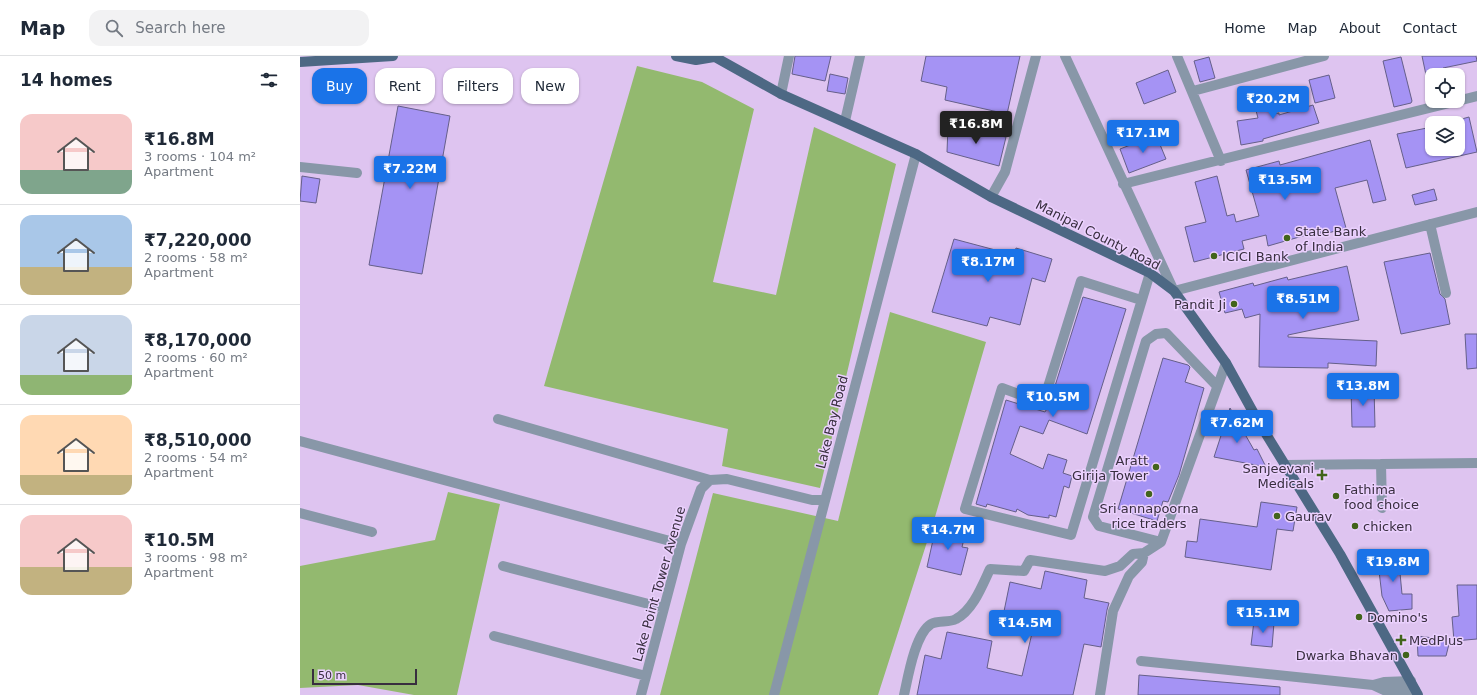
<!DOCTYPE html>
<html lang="en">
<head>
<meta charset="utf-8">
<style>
  :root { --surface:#fff; --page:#f2f2f3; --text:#1f2937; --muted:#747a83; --line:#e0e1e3; --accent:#1a73e8 }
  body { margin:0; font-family:"DejaVu Sans",sans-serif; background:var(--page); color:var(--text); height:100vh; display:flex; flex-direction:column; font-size:15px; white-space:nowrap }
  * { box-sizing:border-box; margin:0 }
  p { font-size:13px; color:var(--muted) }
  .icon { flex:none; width:22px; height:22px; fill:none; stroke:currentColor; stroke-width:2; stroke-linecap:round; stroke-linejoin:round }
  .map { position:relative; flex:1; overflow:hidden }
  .sheet { display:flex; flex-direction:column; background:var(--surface); width:300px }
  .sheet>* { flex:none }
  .top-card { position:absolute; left:12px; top:12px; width:380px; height:36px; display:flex; gap:8px }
  .fabs { position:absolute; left:1125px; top:12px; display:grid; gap:8px }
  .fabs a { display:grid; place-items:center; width:40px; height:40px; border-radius:8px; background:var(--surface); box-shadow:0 1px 3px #0004; font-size:20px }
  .scale { position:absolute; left:12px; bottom:10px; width:105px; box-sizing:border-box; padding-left:4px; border:2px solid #382e3f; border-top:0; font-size:11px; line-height:14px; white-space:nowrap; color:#382e3f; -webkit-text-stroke:3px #ebd1fe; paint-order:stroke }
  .price { position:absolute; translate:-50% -34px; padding:0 9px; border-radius:4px; background:var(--accent); color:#fff; font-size:13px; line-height:26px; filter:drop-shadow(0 1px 2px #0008) }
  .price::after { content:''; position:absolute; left:50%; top:24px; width:12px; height:9px; margin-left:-6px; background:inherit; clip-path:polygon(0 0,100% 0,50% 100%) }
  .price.on { background:#222; color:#fff }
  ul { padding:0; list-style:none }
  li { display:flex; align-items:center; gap:12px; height:100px; padding:0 20px }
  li+li { border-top:1px solid var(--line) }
  li span { display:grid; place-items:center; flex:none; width:112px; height:80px; border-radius:12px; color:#555 }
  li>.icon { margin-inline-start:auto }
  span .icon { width:48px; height:48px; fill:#fffc; stroke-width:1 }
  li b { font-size:17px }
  h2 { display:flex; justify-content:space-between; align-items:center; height:48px; padding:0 20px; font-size:17px }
  .pill { padding:0 14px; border-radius:12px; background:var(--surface); box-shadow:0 1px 3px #0004; font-size:14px; line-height:36px }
  .pill.on { background:var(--accent); color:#fff }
  header { display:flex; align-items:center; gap:24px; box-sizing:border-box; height:56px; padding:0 20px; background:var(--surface); border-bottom:1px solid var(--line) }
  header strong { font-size:19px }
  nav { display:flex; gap:22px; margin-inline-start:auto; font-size:14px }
  .search { width:280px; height:36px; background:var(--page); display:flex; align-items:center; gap:10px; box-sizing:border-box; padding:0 14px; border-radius:12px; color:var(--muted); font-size:15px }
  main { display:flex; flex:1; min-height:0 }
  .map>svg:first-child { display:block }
  .green { fill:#93b96f }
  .building { fill:#a593f4; stroke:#655f89 }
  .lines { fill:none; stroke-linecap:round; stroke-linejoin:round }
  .minor { stroke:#8897a8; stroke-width:10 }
  .major { stroke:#4d6884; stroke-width:10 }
  .poi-dot { fill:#42641b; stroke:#ebd1fe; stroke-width:1.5 }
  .labels { text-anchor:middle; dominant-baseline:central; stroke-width:3; stroke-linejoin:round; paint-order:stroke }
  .poi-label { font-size:13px; fill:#382e3f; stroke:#ebd1fe; text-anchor:start }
  .street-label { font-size:13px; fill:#382e3f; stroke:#ebd1fe }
</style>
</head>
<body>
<header>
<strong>Map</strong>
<div class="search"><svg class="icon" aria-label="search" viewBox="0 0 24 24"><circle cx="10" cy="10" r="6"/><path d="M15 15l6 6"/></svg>Search here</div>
<nav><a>Home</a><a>Map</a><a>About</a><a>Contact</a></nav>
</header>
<main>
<section class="sheet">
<h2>14 homes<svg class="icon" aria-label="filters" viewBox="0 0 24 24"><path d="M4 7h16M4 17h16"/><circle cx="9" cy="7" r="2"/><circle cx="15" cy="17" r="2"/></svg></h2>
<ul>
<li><span style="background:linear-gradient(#f6c9c9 70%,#7fa58c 0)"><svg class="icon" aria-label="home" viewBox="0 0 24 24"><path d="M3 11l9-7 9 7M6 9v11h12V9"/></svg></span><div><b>₹16.8M</b><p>3 rooms · 104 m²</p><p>Apartment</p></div></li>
<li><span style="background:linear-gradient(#a9c7e8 65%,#c2b280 0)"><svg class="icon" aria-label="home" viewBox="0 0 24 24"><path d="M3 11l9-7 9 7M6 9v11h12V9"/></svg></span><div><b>₹7,220,000</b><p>2 rooms · 58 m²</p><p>Apartment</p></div></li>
<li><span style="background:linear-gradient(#c9d6e8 75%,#8fb573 0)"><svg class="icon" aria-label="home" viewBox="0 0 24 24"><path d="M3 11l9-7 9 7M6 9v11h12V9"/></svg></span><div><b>₹8,170,000</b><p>2 rooms · 60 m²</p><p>Apartment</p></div></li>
<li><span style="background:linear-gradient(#ffd9b3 75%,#c2b280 0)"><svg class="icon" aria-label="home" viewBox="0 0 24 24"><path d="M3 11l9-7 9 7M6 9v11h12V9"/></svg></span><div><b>₹8,510,000</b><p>2 rooms · 54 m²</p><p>Apartment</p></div></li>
<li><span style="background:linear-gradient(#f6c9c9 65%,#c2b280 0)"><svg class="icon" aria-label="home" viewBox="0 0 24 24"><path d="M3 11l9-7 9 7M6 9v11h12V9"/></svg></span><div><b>₹10.5M</b><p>3 rooms · 98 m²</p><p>Apartment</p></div></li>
</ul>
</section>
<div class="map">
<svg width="1177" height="639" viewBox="0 0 1177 639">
  <rect width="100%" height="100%" fill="#dec4f0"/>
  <path class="green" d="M337 10 402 26 454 53 413 226 476 239 514 71 596 108 520 432 422 410 428 373 244 330Z
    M590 256 686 286 635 461 578 639H360L413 437 538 465Z
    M148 436 200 448 157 639H114L58 629 0 632V510L135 484Z"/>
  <path class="building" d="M495 0H531L525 25 492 18Z
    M626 0H720L707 58 645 44 647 31 621 25Z
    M1122 0H1176L1177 5 1143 12 1144 19H1126Z
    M909 1 915 22 900 26 894 5Z
    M1101 1 1112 45 1111 47 1094 51 1083 5Z
    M868 14 876 36 844 48 836 27Z
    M530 18 548 22 545 38 527 35Z
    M1029 19 1035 42 1015 47 1009 24Z
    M967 32 974 58 979 57V59L1013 49 1019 67 963 83V85L941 89 937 65 958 62 951 36Z
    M98 50 150 60 122 218 69 209Z
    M1169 61 1177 96 1106 112 1097 78 1132 71V93H1158V64Z
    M648 70 706 81 699 110 647 96Z
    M856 79 866 103 829 117 820 93Z
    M1070 84 1086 144 1073 147 1067 124 1035 132 1046 172 1021 179 1020 175 968 190 966 179 942 185 944 193 894 206 885 171 906 166 895 126 917 120 927 160 934 158 936 166 959 160 946 114 979 105 980 109Z
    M2 120 20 123 16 147 0 145Z
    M1134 133 1137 144 1115 149 1112 139Z
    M654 183 714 199 716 192 752 203 745 226 732 222 720 269 690 261 687 270 632 256Z
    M1130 197 1140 238 1145 243 1150 268 1101 278 1084 206Z
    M1047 210 1059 264 988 279V281L1077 285 1076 310 1028 307V312L959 311 960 258 945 262 942 253 925 257 919 236 953 227 954 230 987 221 988 224Z
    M783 241 826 253 787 378 749 364 743 378 720 370 710 398 743 413 748 398 767 404 763 417 772 420 769 432 764 430 756 461 749 459V462L728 459 717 453 716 456 687 448 686 451 676 448 706 344 745 356 749 349Z
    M1165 278H1177V312L1167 313Z
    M863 302 888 309 890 311 885 326 904 332 879 419 868 446 863 445 857 465 818 453Z
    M1051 331H1074L1075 371H1052Z
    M930 352 954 394 957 393 966 411 914 401Z
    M961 446 997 451 993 475 977 473 971 514 885 501 887 485 897 486 900 463 957 471Z
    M640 468 666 475 662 491 668 492 661 519 627 511 633 484 636 485Z
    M1098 496 1102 538H1112V553L1089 555 1082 540 1077 498Z
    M745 515 787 524 784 542 809 547 807 554 801 591 784 588 773 639H617L625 599 641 603 647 576 692 585 687 612 722 620 732 577 701 570 710 526 741 533Z
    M1157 529H1177V583L1154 585 1152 561 1159 560Z
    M954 565 974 567 972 591 951 589Z
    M1117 580 1150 584 1146 600H1118Z
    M839 619 980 631V639H838Z"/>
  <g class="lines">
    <path class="minor" d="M765 0 874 235 1177 156
      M877 0 921 105
      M893 35 1024 0
      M481 38 489 0
      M545 65 560 0
      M0 111 57 117
      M823 128 1177 40
      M691 141 705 116 736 0
      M1130 168 1146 237
      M841 244 781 225 743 347 702 332 665 453 771 479 850 217
      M198 363 410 424
      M0 385 381 488
      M1081 408 1082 452
      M985 409 1177 407
      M0 457 72 476
      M861 486 799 470 793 461 846 285 856 278 866 277 917 330
      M861 486 926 307
      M203 510 364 552
      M194 580 346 620
      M841 605 1073 629 1086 635 1115 634
      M1073 629 1084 626 1111 625
      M341 639 381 488 401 433 410 424 427 423 512 444H524
      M474 639 616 98
      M604 639C608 621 615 578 631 568 638 564 649 567 656 563 673 554 682 530 690 513L724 515 730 504 805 515 820 510 833 498 844 497 861 486
      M800 639 813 555 829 520 842 506 844 497"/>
    <path class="major" d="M376 0 396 4 414 1
      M413 0 481 38 616 98 691 141 850 217 874 235 926 307 958 365 1040 498 1118 639
      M0 6 93 0"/>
  </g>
  <g class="poi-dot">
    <circle cx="987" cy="182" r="4"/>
    <circle cx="914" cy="200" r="4"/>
    <circle cx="934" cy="248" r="4"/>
    <circle cx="856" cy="411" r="4"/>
    <path d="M1020 413h4v4h4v4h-4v4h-4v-4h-4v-4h4z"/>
    <circle cx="849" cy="438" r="4"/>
    <circle cx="1036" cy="440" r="4"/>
    <circle cx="977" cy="460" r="4"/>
    <circle cx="1055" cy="470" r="4"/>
    <circle cx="1059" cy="561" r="4"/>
    <path d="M1099 578h4v4h4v4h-4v4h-4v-4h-4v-4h4z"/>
    <circle cx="1106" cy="599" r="4"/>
  </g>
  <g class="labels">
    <g class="poi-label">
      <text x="995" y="175">State Bank<tspan x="995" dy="15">of India</tspan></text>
      <text x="922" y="200">ICICI Bank</text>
      <text x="926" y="248" text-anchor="end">Pandit Ji</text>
      <text x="848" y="404" text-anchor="end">Aratt<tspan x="848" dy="15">Girija Tower</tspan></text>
      <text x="1014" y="412" text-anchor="end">Sanjeevani<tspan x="1014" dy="15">Medicals</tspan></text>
      <text x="1044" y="433">Fathima<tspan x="1044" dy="15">food choice</tspan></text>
      <text x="849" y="452" text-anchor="middle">Sri annapoorna<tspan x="849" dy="15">rice traders</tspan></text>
      <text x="985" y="460">Gaurav</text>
      <text x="1063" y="470">chicken</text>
      <text x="1067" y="561">Domino's</text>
      <text x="1109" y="584">MedPlus</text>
      <text x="1098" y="599" text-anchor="end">Dwarka Bhavan</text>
    </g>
    <g class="street-label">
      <text transform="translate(798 179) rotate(27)">Manipal County Road</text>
      <text transform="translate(532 366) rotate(-76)">Lake Bay Road</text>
      <text transform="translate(359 528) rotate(-74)">Lake Point Tower Avenue</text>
    </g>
  </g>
</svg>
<div class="fabs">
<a><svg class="icon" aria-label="locate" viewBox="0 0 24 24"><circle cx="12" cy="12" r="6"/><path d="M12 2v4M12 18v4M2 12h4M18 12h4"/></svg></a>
<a><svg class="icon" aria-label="layers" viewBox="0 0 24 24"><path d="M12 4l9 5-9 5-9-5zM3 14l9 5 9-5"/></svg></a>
</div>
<div class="scale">50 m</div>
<b class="price" style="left:973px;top:64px">₹20.2M</b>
<b class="price on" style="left:676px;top:89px">₹16.8M</b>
<b class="price" style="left:843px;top:98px">₹17.1M</b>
<b class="price" style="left:110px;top:134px">₹7.22M</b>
<b class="price" style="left:985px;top:145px">₹13.5M</b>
<b class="price" style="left:688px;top:227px">₹8.17M</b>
<b class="price" style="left:1003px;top:264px">₹8.51M</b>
<b class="price" style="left:1063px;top:351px">₹13.8M</b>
<b class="price" style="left:753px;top:362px">₹10.5M</b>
<b class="price" style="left:937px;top:388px">₹7.62M</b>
<b class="price" style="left:648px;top:495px">₹14.7M</b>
<b class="price" style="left:1093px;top:527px">₹19.8M</b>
<b class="price" style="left:963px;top:578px">₹15.1M</b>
<b class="price" style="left:725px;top:588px">₹14.5M</b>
<div class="top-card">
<a class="pill on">Buy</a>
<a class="pill">Rent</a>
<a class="pill">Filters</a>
<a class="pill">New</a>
</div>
</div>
</main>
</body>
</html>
